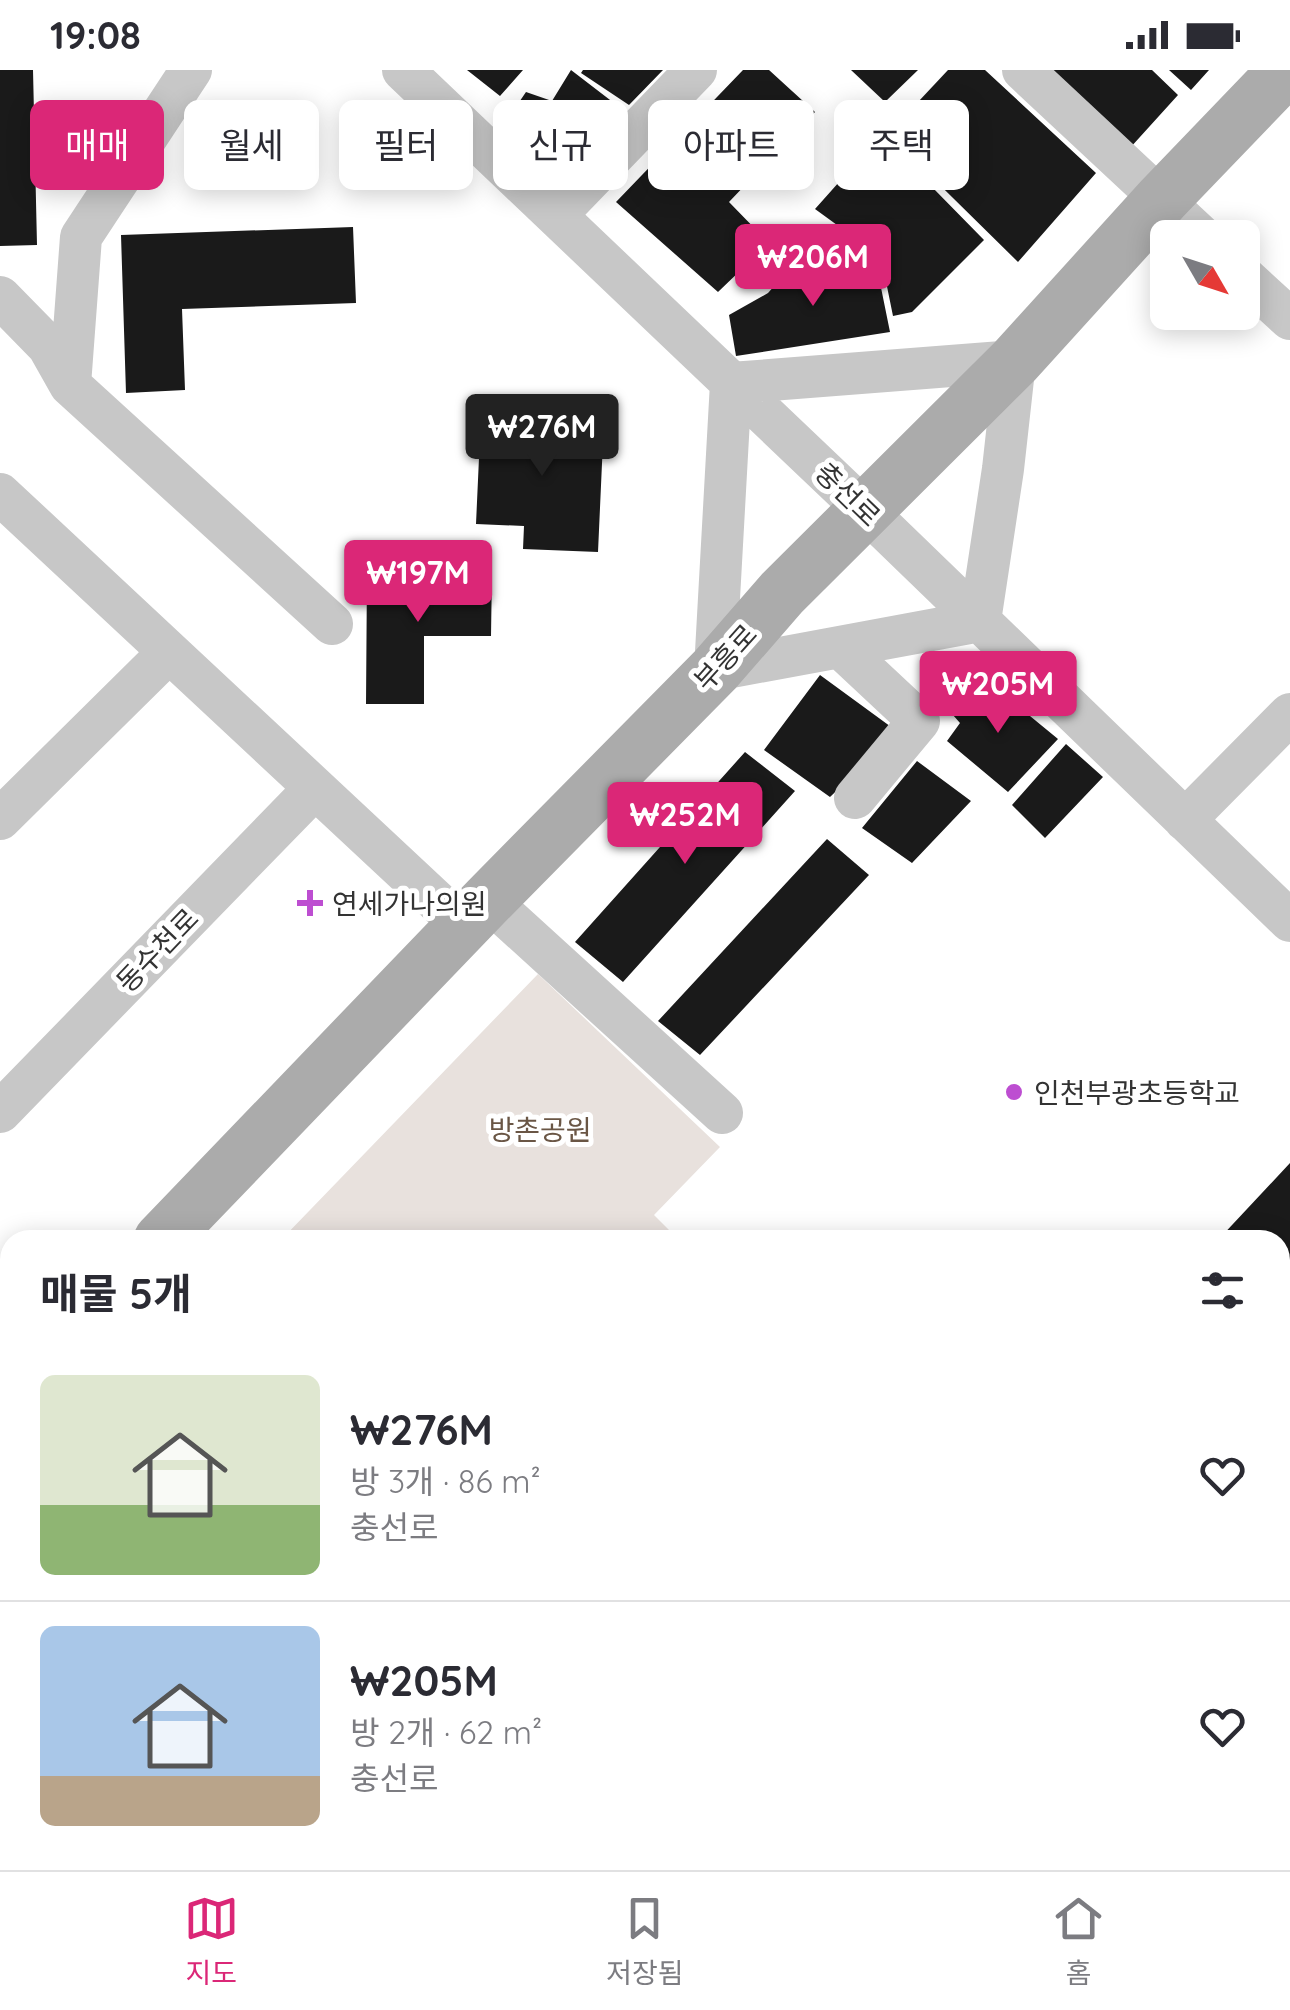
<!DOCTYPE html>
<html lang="ko">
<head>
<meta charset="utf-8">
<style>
  :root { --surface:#fff; --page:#f2f2f3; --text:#2b2b33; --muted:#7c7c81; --line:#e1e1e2; --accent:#db2777 }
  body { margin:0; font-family:Quicksand,"Noto Sans KR",sans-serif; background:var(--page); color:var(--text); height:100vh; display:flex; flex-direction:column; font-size:38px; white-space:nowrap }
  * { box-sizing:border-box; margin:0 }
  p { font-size:32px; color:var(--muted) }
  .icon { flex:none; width:55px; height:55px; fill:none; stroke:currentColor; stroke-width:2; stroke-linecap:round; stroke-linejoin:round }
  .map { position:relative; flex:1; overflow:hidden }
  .details { position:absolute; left:0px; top:1160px; width:1290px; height:640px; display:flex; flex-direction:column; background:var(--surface); border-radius:30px 30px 0 0; box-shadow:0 5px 25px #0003 }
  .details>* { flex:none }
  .top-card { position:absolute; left:30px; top:30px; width:1230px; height:90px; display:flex; gap:20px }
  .needle { width:65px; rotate:129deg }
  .controls { position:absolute; left:1150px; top:150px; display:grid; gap:20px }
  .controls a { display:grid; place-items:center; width:110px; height:110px; border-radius:15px; background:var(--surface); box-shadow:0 5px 25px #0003; font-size:50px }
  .price { position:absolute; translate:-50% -85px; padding:0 22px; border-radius:10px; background:var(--accent); color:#fff; font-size:32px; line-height:65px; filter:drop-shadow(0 2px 5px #0008) }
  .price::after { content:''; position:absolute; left:50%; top:60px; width:30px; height:22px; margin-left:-15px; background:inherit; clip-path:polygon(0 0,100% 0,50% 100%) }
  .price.current { background:#222; color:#fff }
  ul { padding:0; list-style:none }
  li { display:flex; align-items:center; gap:30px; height:250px; padding:0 40px }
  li+li { border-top:2px solid var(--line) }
  li span { display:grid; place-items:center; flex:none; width:280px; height:200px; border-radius:15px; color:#555 }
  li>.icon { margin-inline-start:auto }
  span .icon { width:120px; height:120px; fill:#fffc; stroke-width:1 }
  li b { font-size:42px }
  h2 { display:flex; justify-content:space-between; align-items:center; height:120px; padding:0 40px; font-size:42px }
  .chip { padding:0 35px; border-radius:15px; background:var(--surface); box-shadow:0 5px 25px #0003; font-size:35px; line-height:90px }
  .chip.current { background:var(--accent); color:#fff }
  .status { display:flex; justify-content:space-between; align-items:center; height:70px; padding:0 50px; background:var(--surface); direction:ltr }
  .status svg { height:28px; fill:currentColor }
  .tabs { display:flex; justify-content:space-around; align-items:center; height:140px; border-top:2px solid var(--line); background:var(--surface); font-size:28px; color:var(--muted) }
  .tabs a { display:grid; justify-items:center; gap:5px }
  .tabs .current { color:var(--accent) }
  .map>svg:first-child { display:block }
  .green { fill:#e8e1dd }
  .building { fill:#1a1a1a }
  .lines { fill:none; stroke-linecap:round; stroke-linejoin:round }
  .minor { stroke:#c7c7c7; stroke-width:42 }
  .major { stroke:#ababab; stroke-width:55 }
  .poi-dot { fill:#bd4ed1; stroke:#fff; stroke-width:4 }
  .labels { text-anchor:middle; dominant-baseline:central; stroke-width:10; stroke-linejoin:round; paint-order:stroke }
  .street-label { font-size:28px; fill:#333; stroke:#fff }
  .poi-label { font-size:28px; fill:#333; stroke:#fff; text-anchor:start }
  .park-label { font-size:28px; fill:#6a5645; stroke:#fff }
</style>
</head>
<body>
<div class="status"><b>19:08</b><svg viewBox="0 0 49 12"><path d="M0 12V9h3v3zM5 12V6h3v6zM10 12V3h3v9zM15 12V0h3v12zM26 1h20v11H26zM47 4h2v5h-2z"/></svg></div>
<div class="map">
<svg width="1290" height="1800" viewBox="0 0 1290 1800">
  <rect width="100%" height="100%" fill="#fff"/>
  <path class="green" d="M538 904 720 1077 654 1145 679 1170H281Z
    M1290 1309V1754L1280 1745V1319Z
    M10 1450V1790H124L115 1800H0V1460Z
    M1150 1790H1209L1199 1800H1160Z"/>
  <path class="building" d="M0 0H33L37 175 0 176Z
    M467 0H523L500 26Z
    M571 0 627 43 568 103 509 47 526 22 552 31Z
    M583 0H663L629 35 581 3Z
    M743 0H769L815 42 729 132 769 173 718 222 616 132Z
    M851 0H918L885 32Z
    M948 0H985L1096 103 1018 192 888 64Z
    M1044 0H1152L1178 25 1130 78Z
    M1169 0H1209L1191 20Z
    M881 65 984 170 912 242 893 246 881 187 815 139Z
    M353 157 356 233 182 239 185 320 126 323 121 165Z
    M875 188 890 262 736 286 729 245 768 223 785 204Z
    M481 344 604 349 598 482 523 479 524 456 476 454Z
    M367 500H492L491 566H424V634H366Z
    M820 605 898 662 830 727 764 680Z
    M1002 623 1058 669 1008 722 947 671 960 653 938 628Z
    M1066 674 1103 707 1045 768 1012 735Z
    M745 682 795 721 623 912 575 872Z
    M917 691 971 731 912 793 862 758Z
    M827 769 869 805 700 985 658 951Z
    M1290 1093V1195L1280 1206V1170H1218Z
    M10 1588V1629H0V1605L4 1590Z"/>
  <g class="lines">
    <path class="minor" d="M403 0 865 440 1290 851
      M1023 0 1203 168
      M556 145 696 0
      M1242 205 1290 249
      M0 227 48 276 70 315 332 554
      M1015 291 1003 399 980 551 715 600 731 313Z
      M70 315 81 167 191 0
      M0 424 463 856
      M842 579 919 651 855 728
      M0 749 169 582
      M1185 750 1290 644
      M488 830 722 1043
      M0 1042 315 718
      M191 1790 202 1800
      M876 1790 887 1800
      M965 1790 975 1800
      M1055 1790 1060 1794 1056 1800
      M325 1800 335 1790"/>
    <path class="major" d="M161 1170 488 830 715 600 782 523 1015 291 1162 129 1286 0
      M0 1337 10 1327"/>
  </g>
  <g class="poi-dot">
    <path d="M305 818h10v10h10v10h-10v10h-10v-10h-10v-10h10z"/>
    <circle cx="1014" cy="1022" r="10"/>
  </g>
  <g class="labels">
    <g class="street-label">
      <text transform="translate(848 424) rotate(44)">충선로</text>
      <text transform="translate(725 587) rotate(-48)">부흥로</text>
      <text transform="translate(157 880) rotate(-46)">동수천로</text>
    </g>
    <g class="poi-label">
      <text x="332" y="833">연세가나의원</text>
      <text x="1034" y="1022">인천부광초등학교</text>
    </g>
    <g class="park-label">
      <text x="540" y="1059">방촌공원</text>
    </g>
  </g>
</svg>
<div class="controls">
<a><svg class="needle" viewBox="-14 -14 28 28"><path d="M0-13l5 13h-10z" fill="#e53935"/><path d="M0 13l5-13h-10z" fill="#7c7c81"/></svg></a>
</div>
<b class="price" style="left:813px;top:239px">₩206M</b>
<b class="price current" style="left:542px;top:409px">₩276M</b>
<b class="price" style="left:418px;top:555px">₩197M</b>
<b class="price" style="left:998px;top:666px">₩205M</b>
<b class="price" style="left:685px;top:797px">₩252M</b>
<div class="top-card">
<a class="chip current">매매</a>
<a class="chip">월세</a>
<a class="chip">필터</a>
<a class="chip">신규</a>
<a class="chip">아파트</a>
<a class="chip">주택</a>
</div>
<section class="details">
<h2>매물 5개<svg class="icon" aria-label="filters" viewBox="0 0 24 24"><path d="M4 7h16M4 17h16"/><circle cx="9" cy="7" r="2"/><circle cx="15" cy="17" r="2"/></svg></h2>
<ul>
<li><span style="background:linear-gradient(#dfe7d0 65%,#8fb573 0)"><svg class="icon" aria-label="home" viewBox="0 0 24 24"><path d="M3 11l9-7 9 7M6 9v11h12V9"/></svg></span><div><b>₩276M</b><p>방 3개 · 86 m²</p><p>충선로</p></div><svg class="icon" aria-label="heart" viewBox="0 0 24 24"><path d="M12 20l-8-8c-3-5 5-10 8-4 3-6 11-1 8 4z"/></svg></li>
<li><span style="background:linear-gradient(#a9c7e8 75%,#b9a48a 0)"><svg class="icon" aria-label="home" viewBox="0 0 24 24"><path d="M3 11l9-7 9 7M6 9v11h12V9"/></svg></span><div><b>₩205M</b><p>방 2개 · 62 m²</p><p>충선로</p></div><svg class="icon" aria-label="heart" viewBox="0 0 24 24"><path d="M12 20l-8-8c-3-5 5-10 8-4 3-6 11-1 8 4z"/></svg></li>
</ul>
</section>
</div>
<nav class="tabs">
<a class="current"><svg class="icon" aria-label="map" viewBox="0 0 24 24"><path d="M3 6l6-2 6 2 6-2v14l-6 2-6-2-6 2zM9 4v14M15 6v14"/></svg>지도</a>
<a><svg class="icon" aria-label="saved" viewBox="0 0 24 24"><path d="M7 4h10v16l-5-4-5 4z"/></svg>저장됨</a>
<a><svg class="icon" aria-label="home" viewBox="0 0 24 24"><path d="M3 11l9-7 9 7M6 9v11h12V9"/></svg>홈</a>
</nav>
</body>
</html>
